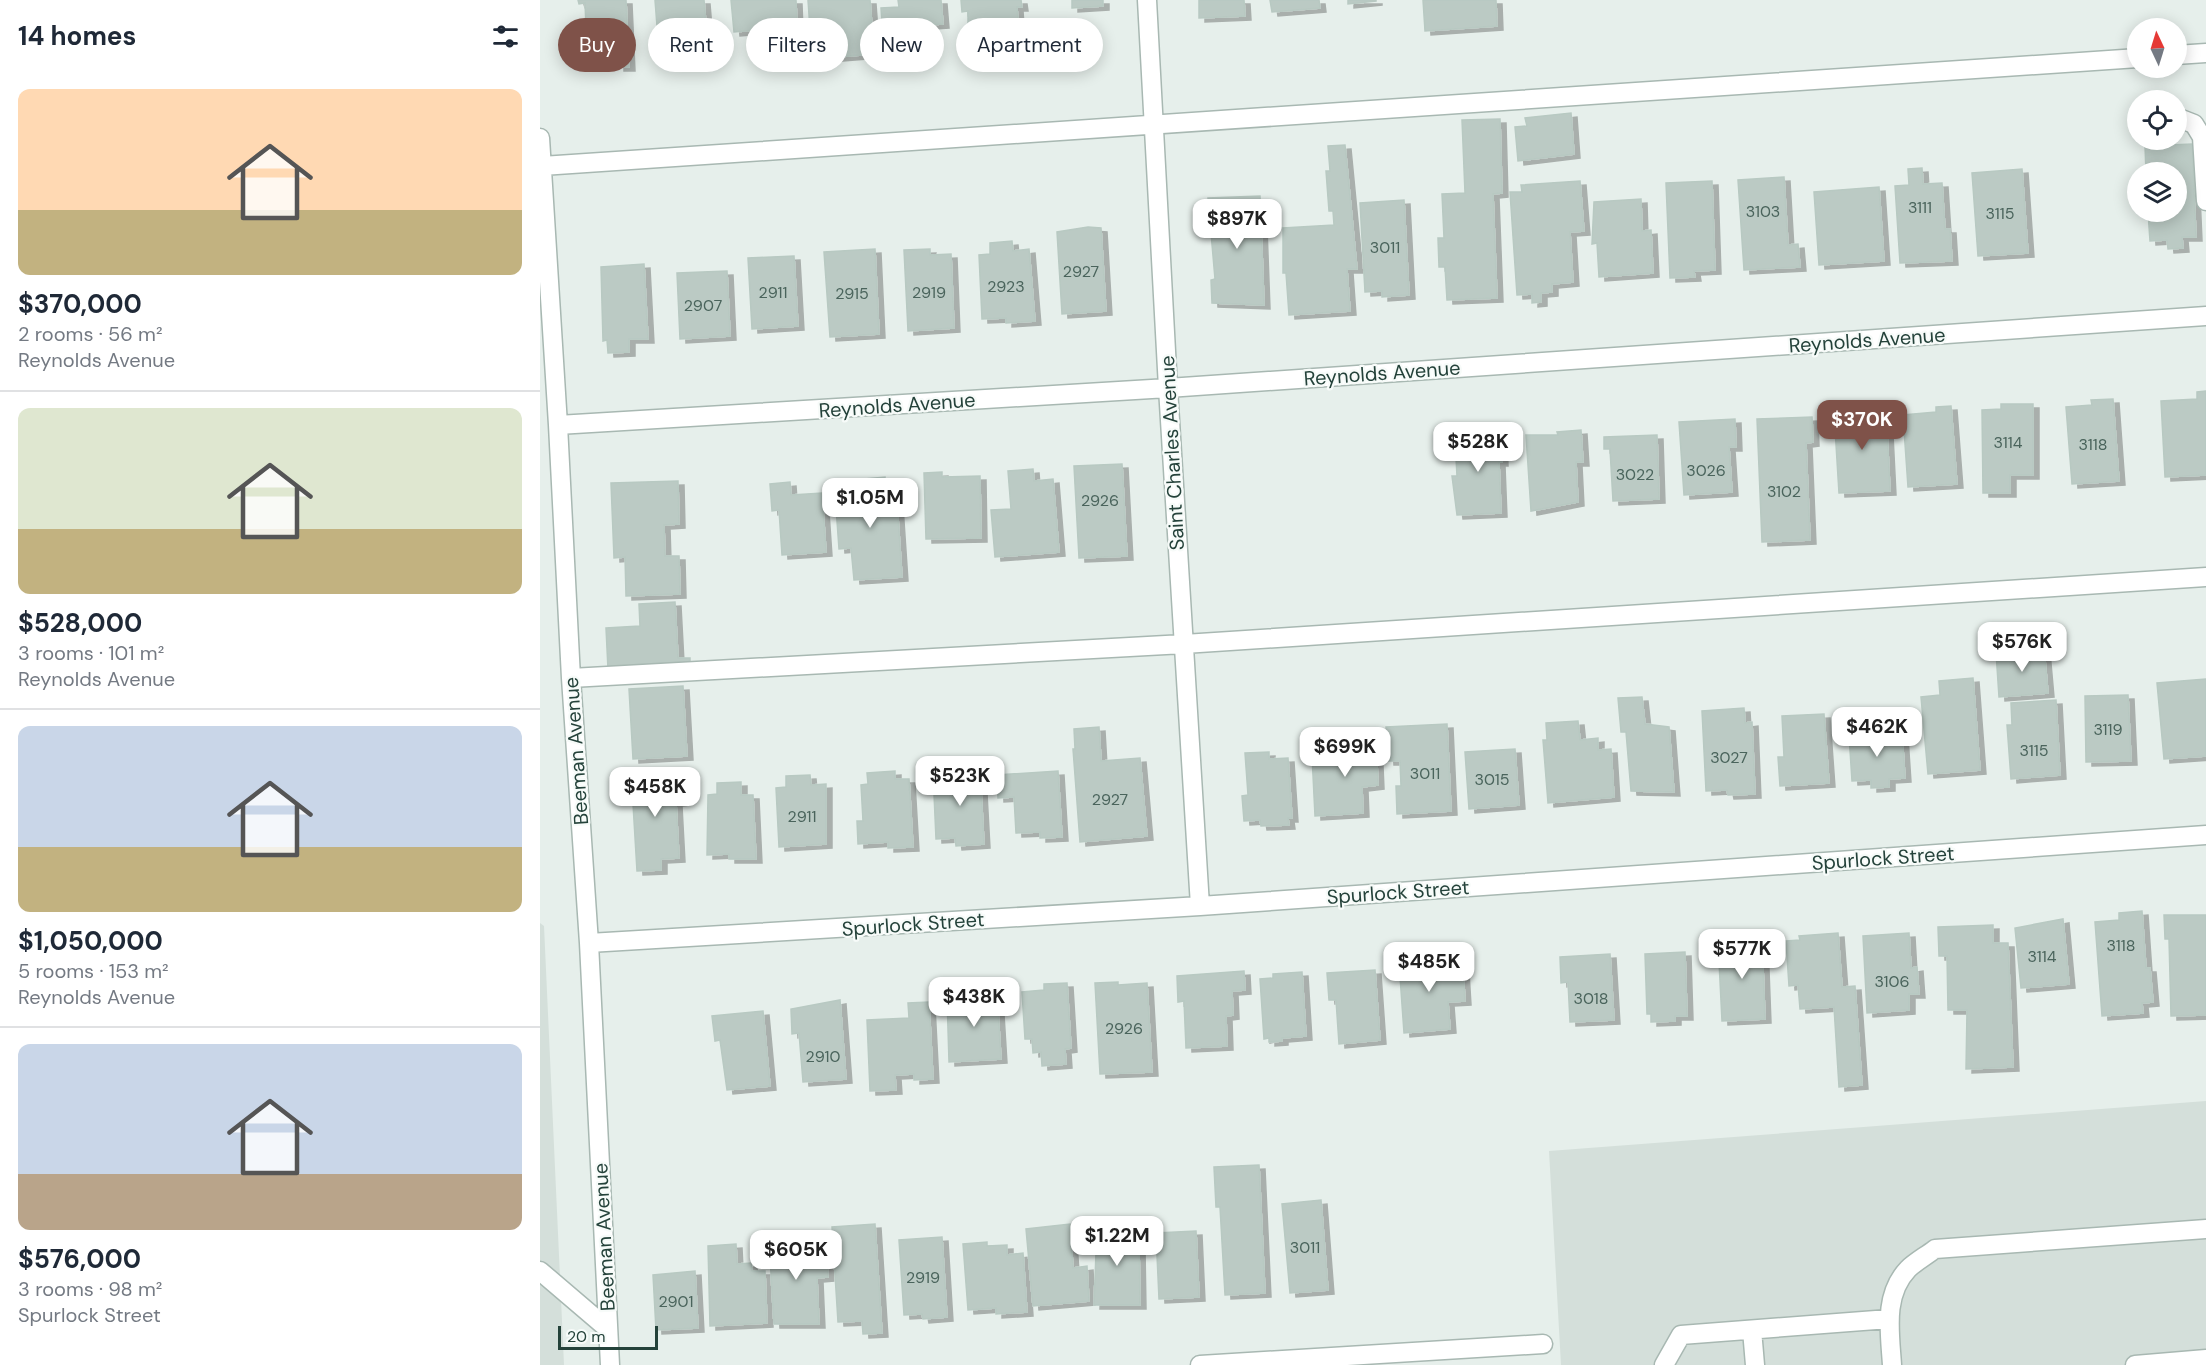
<!DOCTYPE html>
<html lang="en">
<head>
<meta charset="utf-8">
<style>
  :root { --surface:#fff; --page:#f6f6f7; --text:#1f2937; --muted:#747a83; --line:#e0e1e3; --accent:#7f5249 }
  body { margin:0; font-family:"DM Sans",sans-serif; background:var(--page); color:var(--text); height:100vh; display:flex; flex-direction:column; font-size:22px; white-space:nowrap }
  * { box-sizing:border-box; margin:0 }
  p { font-size:20px; color:var(--muted) }
  .icon { flex:none; width:33px; height:33px; fill:none; stroke:currentColor; stroke-width:2; stroke-linecap:round; stroke-linejoin:round }
  .map { position:relative; flex:1; overflow:hidden }
  .drawer { display:flex; flex-direction:column; background:var(--surface); width:540px }
  .drawer>* { flex:none }
  .banner { position:absolute; left:18px; top:18px; width:570px; height:54px; display:flex; gap:12px }
  .needle { width:39px; rotate:356deg }
  .tools { position:absolute; left:1587px; top:18px; display:grid; gap:12px }
  .tools a { display:grid; place-items:center; width:60px; height:60px; border-radius:50%; background:var(--surface); box-shadow:0 3px 15px #0003; font-size:30px }
  .scale { position:absolute; left:18px; bottom:15px; width:100px; box-sizing:border-box; padding-left:6px; border:3px solid #24423a; border-top:0; font-size:16px; line-height:21px; white-space:nowrap; color:#24423a; -webkit-text-stroke:4px #f7fbf9; paint-order:stroke }
  .price { position:absolute; translate:-50% -51px; padding:0 14px; border-radius:12px; background:#fff; color:#222; font-size:20px; line-height:39px; filter:drop-shadow(0 2px 3px #0008) }
  .price::after { content:''; position:absolute; left:50%; top:36px; width:18px; height:14px; margin-left:-9px; background:inherit; clip-path:polygon(0 0,100% 0,50% 100%) }
  .price.on { background:var(--accent); color:#fff }
  ul { padding:0; list-style:none }
  li { display:grid; align-content:center; gap:12px; height:318px; padding:0 18px }
  li+li { border-top:2px solid var(--line) }
  li span { display:grid; place-items:center; height:186px; border-radius:12px; color:#555 }
  li>.icon { margin-inline-start:auto }
  span .icon { width:108px; height:108px; fill:#fffc; stroke-width:1 }
  li b { font-size:26px }
  h2 { display:flex; justify-content:space-between; align-items:center; height:72px; padding:0 18px; font-size:26px }
  .chip { padding:0 21px; border-radius:27px; background:var(--surface); box-shadow:0 3px 15px #0003; font-size:21px; line-height:54px }
  .chip.on { background:var(--accent); color:#fff }
  main { display:flex; flex:1; min-height:0 }
  .map>svg:first-child { display:block }
  .built { fill:#d4dfda }
  .building { fill:#bbcac4; stroke:#b8c9c2; stroke-width:1.5; filter:url(#shadow) }
  .lines { fill:none; stroke-linecap:round; stroke-linejoin:round }
  .minor-casing { stroke:#a8b8b2; stroke-width:21 }
  .minor { stroke:#fff; stroke-width:18 }
  .labels { text-anchor:middle; dominant-baseline:central; stroke-width:4.5; stroke-linejoin:round; paint-order:stroke }
  .number-label { font-size:16px; fill:#4a645c }
  .street-label { font-size:20px; fill:#24423a; stroke:#f7fbf9 }
</style>
</head>
<body>
<main>
<section class="drawer">
<h2>14 homes<svg class="icon" aria-label="filters" viewBox="0 0 24 24"><path d="M4 7h16M4 17h16"/><circle cx="9" cy="7" r="2"/><circle cx="15" cy="17" r="2"/></svg></h2>
<ul>
<li><span style="background:linear-gradient(#ffd9b3 65%,#c2b280 0)"><svg class="icon" aria-label="home" viewBox="0 0 24 24"><path d="M3 11l9-7 9 7M6 9v11h12V9"/></svg></span><div><b>$370,000</b><p>2 rooms · 56 m²</p><p>Reynolds Avenue</p></div></li>
<li><span style="background:linear-gradient(#dfe7d0 65%,#c2b280 0)"><svg class="icon" aria-label="home" viewBox="0 0 24 24"><path d="M3 11l9-7 9 7M6 9v11h12V9"/></svg></span><div><b>$528,000</b><p>3 rooms · 101 m²</p><p>Reynolds Avenue</p></div></li>
<li><span style="background:linear-gradient(#c9d6e8 65%,#c2b280 0)"><svg class="icon" aria-label="home" viewBox="0 0 24 24"><path d="M3 11l9-7 9 7M6 9v11h12V9"/></svg></span><div><b>$1,050,000</b><p>5 rooms · 153 m²</p><p>Reynolds Avenue</p></div></li>
<li><span style="background:linear-gradient(#c9d6e8 70%,#b9a48a 0)"><svg class="icon" aria-label="home" viewBox="0 0 24 24"><path d="M3 11l9-7 9 7M6 9v11h12V9"/></svg></span><div><b>$576,000</b><p>3 rooms · 98 m²</p><p>Spurlock Street</p></div></li>
</ul>
</section>
<div class="map">
<svg width="1666" height="1365" viewBox="0 0 1666 1365">
  <defs>
    <filter id="shadow"><feDropShadow dx="6" dy="4" stdDeviation="0" flood-color="#0004"/></filter>
  </defs>
  <rect width="100%" height="100%" fill="#e6efeb"/>
  <path class="built" d="M0 923 4 926 24 1365H0Z
    M1666 1101V1365H1021L1009 1151Z"/>
  <path class="building" d="M38 0H86L89 67H78V61L59 62V50L47 51 45 3 39 4Z
    M115 0H164L168 48 119 52Z
    M191 0H256L257 27 194 32Z
    M268 0H330L334 54 272 59Z
    M358 0H401L403 24 373 26V36L343 38 341 8 359 7Z
    M421 0H481L482 7H477L478 21 428 23V11L422 12Z
    M532 0H563V6L532 8Z
    M659 0H704L705 16 659 18Z
    M730 0H779L780 8 732 12Z
    M808 0H836V1L808 4Z
    M883 0H956L957 26 885 31Z
    M1031 113 1034 154 978 161 975 127 987 126 985 118Z
    M960 119 962 193 953 194 957 298 907 300 905 267H899L898 238H904L902 194 925 193 922 120Z
    M1652 144 1656 237H1642L1643 248 1628 249 1627 240 1610 241 1608 212H1636V172H1606L1605 146Z
    M805 145 817 269H807L810 311 749 315 746 273H743V228L794 225 793 211H789L786 171H790L788 146Z
    M1382 168 1383 184 1402 183 1405 229H1410L1412 261 1360 263 1355 186 1369 185 1368 169Z
    M1482 169 1488 253 1438 256 1432 173Z
    M1244 177 1248 245 1258 244 1260 267 1204 270 1198 180Z
    M1040 181 1044 231 1030 232 1033 282 1012 284V292L1001 293V302L992 303V294L977 295 970 192H982L981 185Z
    M1172 181 1175 270 1154 271 1155 277 1130 278 1126 183Z
    M1339 187 1344 261 1279 265 1274 192Z
    M720 196 724 305 672 303 671 280 675 279 668 198Z
    M1101 199 1102 231 1111 230 1113 273 1059 277 1057 243 1052 244 1054 202Z
    M864 200 869 295 842 297V291L825 292 820 203Z
    M548 227 561 228 566 311 522 314 517 232Z
    M472 241 473 251 489 249 495 321 466 323V318L442 319 439 255 450 254V243Z
    M335 249 339 334 290 337 284 252Z
    M390 249V255L411 254 414 328 368 331 364 250Z
    M254 256 258 326 212 329 208 258Z
    M104 264 108 339H89V352L68 353 67 340 63 341 61 267Z
    M187 271 190 336 140 339 137 273Z
    M1666 391V475L1625 477 1621 401 1657 399V392Z
    M1573 399 1579 481 1532 484 1526 407 1552 405 1551 400Z
    M1461 404H1493V475H1470V493H1443L1442 410 1461 409Z
    M1411 406 1417 484 1368 487 1363 415 1396 412V407Z
    M1346 410 1350 491 1299 493 1294 412Z
    M1272 417 1273 442 1266 443 1270 540 1222 542 1217 419Z
    M1195 419 1196 447H1189L1192 492 1144 495 1139 422Z
    M961 430 962 462H959L961 513 917 515 912 476H917L915 440 927 439V432Z
    M1041 430 1043 462H1036L1038 502 991 511 986 435H1018L1017 432Z
    M1117 435 1119 499 1073 501 1070 449H1064V437Z
    M582 464 587 556 539 558 534 466Z
    M493 469 494 481 513 479 519 552 455 557 451 510 471 509 468 471Z
    M402 472V477L440 476 441 538 386 539 384 473Z
    M345 477V488L356 487 362 577 314 580 311 548 299 549 295 493 315 491 314 480Z
    M138 481 139 524 124 525 125 556H139L140 594 86 596 85 557 74 558 71 483Z
    M250 482 251 495 282 493 286 552 242 555 239 510 232 511 230 484Z
    M135 602 138 658H150V666L68 669 66 628 100 626 99 604Z
    M1504 648 1508 693 1459 697 1456 652Z
    M1433 678 1440 770 1388 774 1381 697 1400 695 1399 681Z
    M1666 679V756L1624 759 1617 683Z
    M143 686 147 756 93 759 89 689Z
    M1588 695 1591 761 1546 762 1545 696Z
    M1102 697 1105 724 1129 727 1134 792 1091 791 1086 732H1081L1078 698Z
    M1516 700 1520 775 1471 779 1467 725H1472L1471 703Z
    M1204 708 1205 723 1212 722 1215 794 1188 795 1187 790 1166 791 1162 711Z
    M1284 714 1289 783 1240 786 1238 757H1244L1242 716Z
    M1038 721 1040 740 1058 738V750L1071 749 1074 797 1008 803 1003 740H1007L1006 723Z
    M907 724 911 811 857 814 856 786H861L860 761H848L846 727Z
    M559 727 561 761 600 758 607 836 540 842 533 749H535L534 729Z
    M836 728 838 755H825L826 762H837L838 785 822 787 823 813 775 816 772 755 822 753 821 729Z
    M1362 733 1365 778 1349 779V787L1331 788V780L1312 781 1309 735Z
    M975 749 979 805 929 809 925 752Z
    M729 752V759L748 758 752 818H748L749 825 721 826 720 820 704 821 702 796 708 795 705 753Z
    M432 764V772L440 771 444 844 416 846 415 838 396 839 394 794H399L398 779 408 778 407 766Z
    M355 771V779H369L373 847 348 848V842L318 844 317 821H323L321 785 328 784 327 773Z
    M518 771 522 837 500 838V832L476 833 474 797 458 798 457 775Z
    M142 774 143 801 136 802 139 858 121 859V870L97 871 93 804H88L87 777Z
    M270 775 271 785 286 784V844L239 847 236 788 246 787V776Z
    M201 782V795H213L216 859H189V854L167 855 168 795 177 794V783Z
    M1602 911 1606 968H1610L1613 1002 1602 1003 1603 1013 1562 1016 1555 922 1579 920V913Z
    M1624 915H1666V1015L1631 1016 1629 939H1625Z
    M1523 919 1529 984 1481 988 1475 928Z
    M1453 925V943H1468L1473 1067 1426 1069 1427 1010H1408L1407 956H1399L1398 927Z
    M1298 933 1302 987 1315 986 1322 1085 1299 1087 1294 1007 1260 1009 1258 985 1249 986 1246 941 1260 940 1259 936Z
    M1369 933 1371 968 1377 967 1379 994H1369V1010L1327 1013 1323 936Z
    M1222 939 1225 1019 1182 1021 1178 941Z
    M1145 952 1147 1016H1135V1021L1111 1022V1014H1107L1105 954Z
    M907 954 908 969 923 968 925 1001 908 1002 910 1029 864 1033 859 962 875 961V957Z
    M1070 954 1074 1020 1030 1022 1028 982 1021 983 1020 957Z
    M835 970 840 1040 799 1044 796 1000H789L787 973Z
    M704 971 705 990 692 991 693 1015 686 1016 687 1046 646 1048 644 1001 638 1002 637 976Z
    M762 972 766 1036 742 1038V1041L729 1042V1038L724 1039 720 979 733 978V974Z
    M578 982V985L607 983 612 1072 560 1074 555 983Z
    M527 983 531 1048 525 1049 526 1064 502 1066 501 1052 493 1053 492 1039H485L482 992 504 990V984Z
    M457 994 461 1059 409 1062 407 997Z
    M300 1000 306 1079 263 1082 259 1033 252 1034 251 1009Z
    M389 1002 393 1079 374 1080V1074L355 1075 356 1090 330 1091 327 1020 369 1018 368 1003Z
    M223 1011 230 1086 187 1090 180 1040 175 1041 172 1016Z
    M719 1165 725 1293 685 1295 680 1207H676L674 1167Z
    M781 1200 788 1290 750 1293 742 1204Z
    M335 1224 342 1333 323 1334 322 1321 298 1322 292 1227Z
    M530 1224 533 1268 547 1266 549 1301 493 1306 486 1229Z
    M557 1226H595V1244H599L600 1305H554Z
    M656 1231 659 1297 619 1299 616 1233Z
    M402 1237 407 1317 383 1319 382 1314 364 1315 359 1240Z
    M270 1238 272 1256 287 1255 288 1277 277 1278 279 1324H234L229 1240Z
    M447 1242V1246L467 1245V1255L483 1253 487 1312 456 1314V1308L428 1310 423 1244Z
    M196 1244 197 1264 211 1263 212 1271H225L227 1323 170 1326 168 1246Z
    M155 1271 158 1328 116 1330 113 1275Z"/>
  <g class="lines">
    <defs>
      <path id="minor" d="M607 0 628 388 660 906
        M1636 55 1666 53
        M1636 117 1654 124 1662 137 1666 201
        M0 138 18 425 31 678 49 943 70 1365
        M2 166 1598 58
        M18 425 628 388 1666 316
        M31 678 644 644 1666 577
        M49 943 660 906 1666 835
        M0 1271 68 1329
        M1212 1330 1215 1365
        M660 1365 1003 1344
        M1124 1365 1141 1335 1349 1319
        M1352 1365C1350 1333 1343 1295 1368 1269 1375 1262 1386 1256 1395 1249L1666 1229
        M1595 1365 1666 1359"/>
    </defs>
    <use href="#minor" class="minor-casing"/>
    <use href="#minor" class="minor"/>
  </g>
  <g class="labels">
    <g class="number-label">
      <text x="1380" y="207">3111</text>
      <text x="1223" y="211">3103</text>
      <text x="1460" y="213">3115</text>
      <text x="845" y="247">3011</text>
      <text x="541" y="271">2927</text>
      <text x="466" y="286">2923</text>
      <text x="233" y="292">2911</text>
      <text x="389" y="292">2919</text>
      <text x="312" y="293">2915</text>
      <text x="163" y="305">2907</text>
      <text x="1468" y="442">3114</text>
      <text x="1553" y="444">3118</text>
      <text x="1166" y="470">3026</text>
      <text x="1095" y="474">3022</text>
      <text x="1244" y="491">3102</text>
      <text x="560" y="500">2926</text>
      <text x="1568" y="729">3119</text>
      <text x="1494" y="750">3115</text>
      <text x="1189" y="757">3027</text>
      <text x="885" y="773">3011</text>
      <text x="952" y="779">3015</text>
      <text x="570" y="799">2927</text>
      <text x="262" y="816">2911</text>
      <text x="1581" y="945">3118</text>
      <text x="1502" y="956">3114</text>
      <text x="1352" y="981">3106</text>
      <text x="1051" y="998">3018</text>
      <text x="584" y="1028">2926</text>
      <text x="283" y="1056">2910</text>
      <text x="765" y="1247">3011</text>
      <text x="383" y="1277">2919</text>
      <text x="136" y="1301">2901</text>
    </g>
    <g class="street-label">
      <text transform="translate(1327 340) rotate(-4)">Reynolds Avenue</text>
      <text transform="translate(842 373) rotate(-4)">Reynolds Avenue</text>
      <text transform="translate(357 405) rotate(-4)">Reynolds Avenue</text>
      <text transform="translate(632 453) rotate(-93)">Saint Charles Avenue</text>
      <text transform="translate(36 751) rotate(-94)">Beeman Avenue</text>
      <text transform="translate(1343 858) rotate(-4)">Spurlock Street</text>
      <text transform="translate(858 892) rotate(-4)">Spurlock Street</text>
      <text transform="translate(373 924) rotate(-4)">Spurlock Street</text>
      <text transform="translate(64 1237) rotate(-93)">Beeman Avenue</text>
    </g>
  </g>
</svg>
<div class="tools">
<a><svg class="needle" viewBox="-14 -14 28 28"><path d="M0-13l5 13h-10z" fill="#e53935"/><path d="M0 13l5-13h-10z" fill="#747a83"/></svg></a>
<a><svg class="icon" aria-label="locate" viewBox="0 0 24 24"><circle cx="12" cy="12" r="6"/><path d="M12 2v4M12 18v4M2 12h4M18 12h4"/></svg></a>
<a><svg class="icon" aria-label="layers" viewBox="0 0 24 24"><path d="M12 4l9 5-9 5-9-5zM3 14l9 5 9-5"/></svg></a>
</div>
<div class="scale">20 m</div>
<b class="price" style="left:697px;top:250px">$897K</b>
<b class="price on" style="left:1322px;top:451px">$370K</b>
<b class="price" style="left:938px;top:473px">$528K</b>
<b class="price" style="left:330px;top:529px">$1.05M</b>
<b class="price" style="left:1482px;top:673px">$576K</b>
<b class="price" style="left:1337px;top:758px">$462K</b>
<b class="price" style="left:805px;top:778px">$699K</b>
<b class="price" style="left:420px;top:807px">$523K</b>
<b class="price" style="left:115px;top:818px">$458K</b>
<b class="price" style="left:1202px;top:980px">$577K</b>
<b class="price" style="left:889px;top:993px">$485K</b>
<b class="price" style="left:434px;top:1028px">$438K</b>
<b class="price" style="left:577px;top:1267px">$1.22M</b>
<b class="price" style="left:256px;top:1281px">$605K</b>
<div class="banner">
<a class="chip on">Buy</a>
<a class="chip">Rent</a>
<a class="chip">Filters</a>
<a class="chip">New</a>
<a class="chip">Apartment</a>
</div>
</div>
</main>
</body>
</html>
